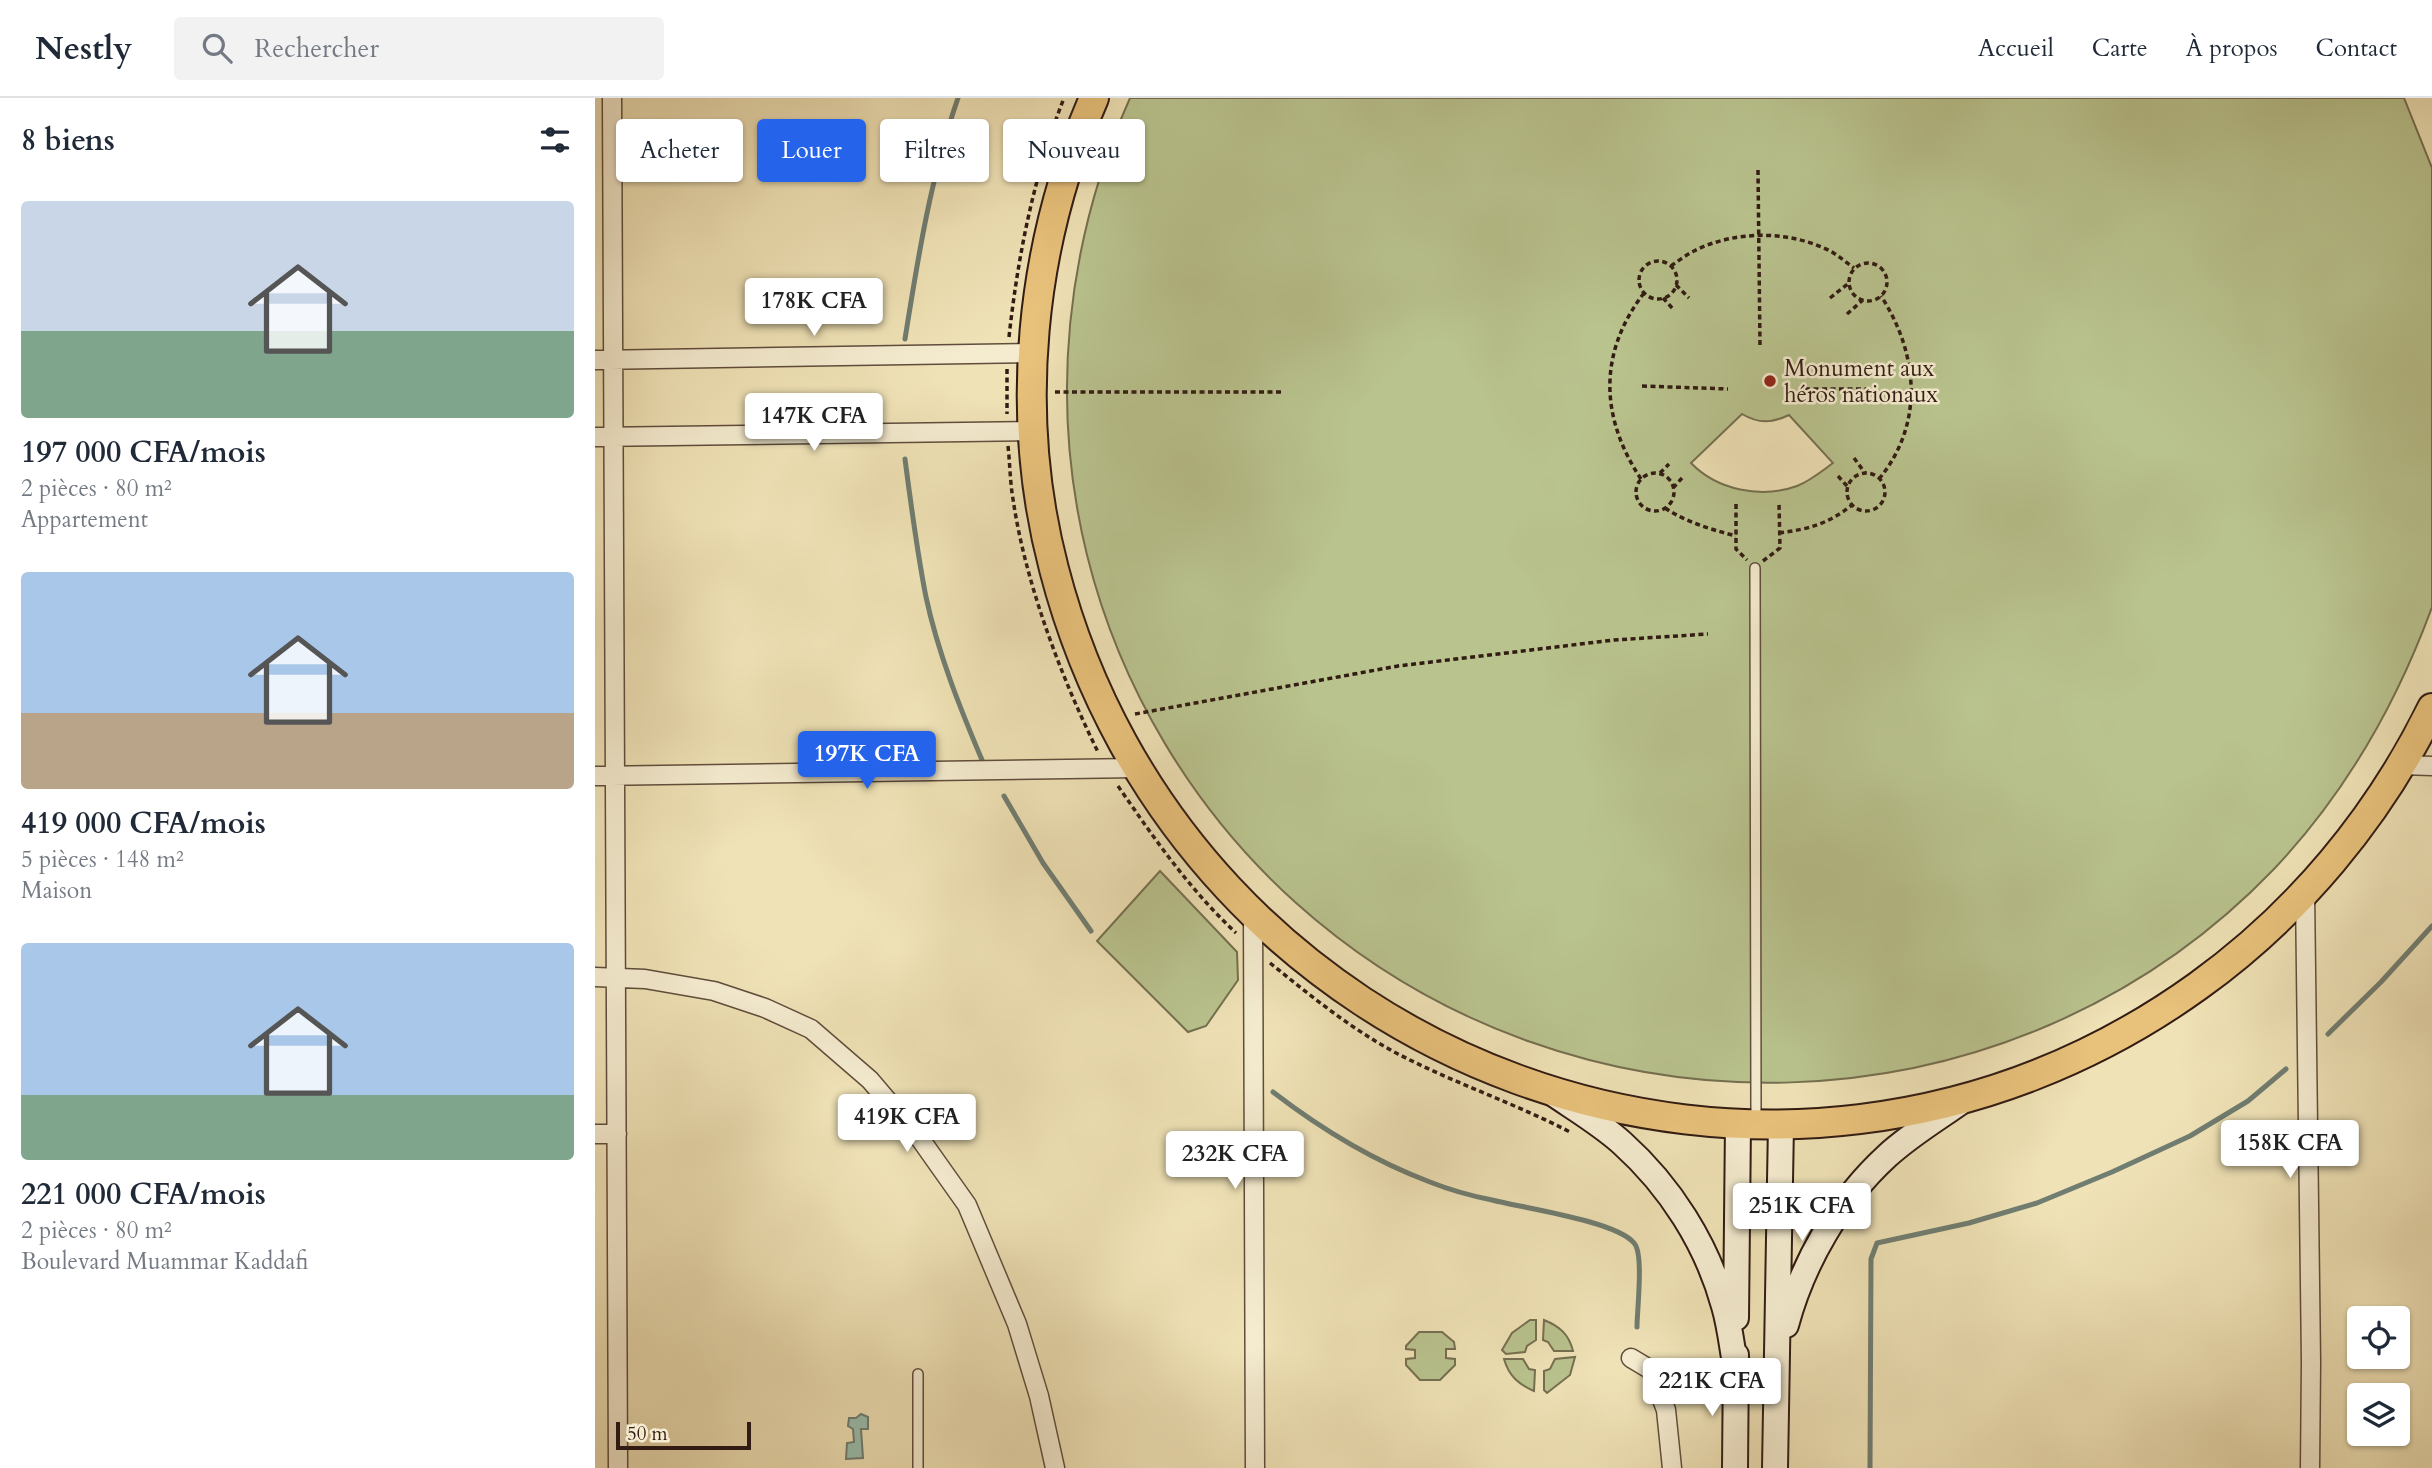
<!DOCTYPE html>
<html lang="fr">
<head>
<meta charset="utf-8">
<style>
  :root { --surface:#fff; --page:#f2f2f3; --text:#1f2937; --muted:#747a83; --line:#e0e1e3; --accent:#2563eb }
  body { margin:0; font-family:Cardo,serif; background:var(--page); color:var(--text); height:100vh; display:flex; flex-direction:column; font-size:26px; white-space:nowrap }
  * { box-sizing:border-box; margin:0 }
  p { font-size:23px; color:var(--muted) }
  .icon { flex:none; width:38px; height:38px; fill:none; stroke:currentColor; stroke-width:2; stroke-linecap:round; stroke-linejoin:round }
  .map { position:relative; flex:1; overflow:hidden }
  .side { display:flex; flex-direction:column; background:var(--surface); width:595px }
  .side>* { flex:none }
  .top-card { position:absolute; left:21px; top:21px; width:665px; height:63px; display:flex; gap:14px }
  .fabs { position:absolute; left:1752px; top:1208px; display:grid; gap:14px }
  .fabs a { display:grid; place-items:center; width:63px; height:63px; border-radius:7px; background:var(--surface); box-shadow:0 2px 5px #0004; font-size:35px }
  .scale { position:absolute; left:21px; bottom:18px; width:135px; box-sizing:border-box; padding-left:7px; border:4px solid #311b13; border-top:0; font-size:19px; line-height:24px; white-space:nowrap; color:#311b13; -webkit-text-stroke:5px #f5ecd0; paint-order:stroke }
  .price { position:absolute; translate:-50% -60px; padding:0 16px; border-radius:7px; background:#fff; color:#222; font-size:23px; line-height:46px; filter:drop-shadow(0 2px 4px #0008) }
  .price::after { content:''; position:absolute; left:50%; top:42px; width:21px; height:16px; margin-left:-10px; background:inherit; clip-path:polygon(0 0,100% 0,50% 100%) }
  .price.selected { background:var(--accent); color:#fff }
  ul { padding:0; list-style:none }
  li { display:grid; align-content:center; gap:14px; height:371px; padding:0 21px }
  li span { display:grid; place-items:center; height:217px; border-radius:7px; color:#555 }
  li>.icon { margin-inline-start:auto }
  span .icon { width:126px; height:126px; fill:#fffc; stroke-width:1 }
  li b { font-size:30px }
  h2 { display:flex; justify-content:space-between; align-items:center; height:84px; padding:0 21px; font-size:30px }
  .tag { padding:0 24px; border-radius:7px; background:var(--surface); box-shadow:0 2px 5px #0004; font-size:24px; line-height:63px }
  .tag.selected { background:var(--accent); color:#fff }
  header { display:flex; align-items:center; gap:42px; box-sizing:border-box; height:98px; padding:0 35px; background:var(--surface); border-bottom:2px solid var(--line) }
  header strong { font-size:33px }
  nav { display:flex; gap:38px; margin-inline-start:auto; font-size:24px }
  .search { width:490px; height:63px; background:var(--page); display:flex; align-items:center; gap:18px; box-sizing:border-box; padding:0 24px; border-radius:7px; color:var(--muted); font-size:26px }
  main { display:flex; flex:1; min-height:0 }
  .map>svg:first-child { display:block }
  .green { fill:#b9c38e; stroke:#756f50; stroke-width:2; fill-rule:evenodd }
  .water { fill:#9abeaf; stroke:#707d71; stroke-width:2 }
  .lines { fill:none; stroke-linecap:round; stroke-linejoin:round }
  .stream { stroke:#707d71; stroke-width:5 }
  .service-casing { stroke:#604d3c; stroke-width:12 }
  .minor-casing { stroke:#604d3c; stroke-width:21 }
  .secondary-casing { stroke:#311b13; stroke-width:28 }
  .primary-casing { stroke:#311b13; stroke-width:32 }
  .path { stroke:#311b13; stroke-width:3.5; stroke-dasharray:5 3.5; stroke-linecap:butt }
  .service { stroke:#f5ecd0; stroke-width:9 }
  .minor { stroke:#f5ecd0; stroke-width:18 }
  .secondary { stroke:#f5ecd0; stroke-width:24 }
  .primary { stroke:#e8c17b; stroke-width:28 }
  .poi-dot { fill:#8f2418; stroke:#f5ecd0; stroke-width:2.5 }
  .labels { text-anchor:middle; dominant-baseline:central; stroke-width:5; stroke-linejoin:round; paint-order:stroke }
  .poi-label { font-size:23px; fill:#311b13; stroke:#f5ecd0; text-anchor:start }
</style>
</head>
<body>
<header>
<strong>Nestly</strong>
<div class="search"><svg class="icon" aria-label="search" viewBox="0 0 24 24"><circle cx="10" cy="10" r="6"/><path d="M15 15l6 6"/></svg>Rechercher</div>
<nav><a>Accueil</a><a>Carte</a><a>À propos</a><a>Contact</a></nav>
</header>
<main>
<section class="side">
<h2>8 biens<svg class="icon" aria-label="filters" viewBox="0 0 24 24"><path d="M4 7h16M4 17h16"/><circle cx="9" cy="7" r="2"/><circle cx="15" cy="17" r="2"/></svg></h2>
<ul>
<li><span style="background:linear-gradient(#c9d6e8 60%,#7fa58c 0)"><svg class="icon" aria-label="home" viewBox="0 0 24 24"><path d="M3 11l9-7 9 7M6 9v11h12V9"/></svg></span><div><b>197 000 CFA/mois</b><p>2 pièces · 80 m²</p><p>Appartement</p></div></li>
<li><span style="background:linear-gradient(#a9c7e8 65%,#b9a48a 0)"><svg class="icon" aria-label="home" viewBox="0 0 24 24"><path d="M3 11l9-7 9 7M6 9v11h12V9"/></svg></span><div><b>419 000 CFA/mois</b><p>5 pièces · 148 m²</p><p>Maison</p></div></li>
<li><span style="background:linear-gradient(#a9c7e8 70%,#7fa58c 0)"><svg class="icon" aria-label="home" viewBox="0 0 24 24"><path d="M3 11l9-7 9 7M6 9v11h12V9"/></svg></span><div><b>221 000 CFA/mois</b><p>2 pièces · 80 m²</p><p>Boulevard Muammar Kaddafi</p></div></li>
</ul>
</section>
<div class="map">
<svg width="1837" height="1370" viewBox="0 0 1837 1370">
  <rect width="100%" height="100%" fill="#efe2b6"/>
  <filter id="stains"><feTurbulence type="fractalNoise" baseFrequency=".00286" numOctaves="4"/><feColorMatrix values="0 0 0 0 .2 0 0 0 0 .09 0 0 0 0 .02 0 0 0 .5 -.17"/></filter>
  <radialGradient id="worn" r=".72"><stop offset=".6" stop-color="#630" stop-opacity="0"/><stop offset="1" stop-color="#630" stop-opacity=".3"/></radialGradient>
  <path class="green" d="M535 0H1809L1837 70V509C1801 607 1751 695 1679 771 1417 1044 980 1056 700 804 598 712 525 590 492 457 454 303 471 144 535 0ZM1147 316C1164 326 1177 325 1194 317L1238 365C1227 373 1215 383 1202 388 1166 401 1122 392 1096 365Z
    M565 773 642 854 643 882 611 928 593 934 502 843Z
    M935 1222H941V1242L932 1248 930 1254 911 1256 907 1252 917 1235Z
    M949 1222C964 1228 974 1236 978 1253H959L953 1244 948 1242Z
    M824 1234H847L859 1244 860 1251H851V1260L860 1261V1267L845 1282H825L811 1267V1261L820 1260V1252L811 1251V1248Z
    M980 1259 975 1277 952 1295 949 1292V1273L955 1271 960 1261Z
    M909 1261H928L934 1271 940 1272 939 1293C923 1286 914 1278 909 1261Z"/>
  <path class="water" d="M266 1316 273 1319V1331H266L268 1360 251 1361 252 1345 259 1344 258 1331 253 1328 254 1320H261Z"/>
  <g class="lines">
    <path class="stream" d="M310 241C323 159 336 78 363 0
      M310 361C316 407 322 454 331 499 343 555 365 610 387 662
      M409 698 448 765 496 833
      M1733 936 1786 884 1837 828
      M678 994C726 1031 779 1063 835 1084 855 1092 877 1098 897 1102 928 1110 1021 1123 1039 1145 1049 1155 1042 1212 1042 1229
      M1275 1370 1276 1161 1282 1145 1374 1125 1442 1105 1517 1074 1595 1038 1653 1003 1691 971"/>
    <defs>
      <path id="service" d="M1160 470 1161 1017
        M323 1276V1370"/>
      <path id="minor" d="M17 0 23 1370
        M0 262 438 255
        M0 339 438 333
        M1806 667 1837 668
        M0 678 542 670
        M1710 794 1716 1264 1715 1370
        M658 816 660 1370
        M0 879 50 881 119 893 170 910 216 931 275 982 326 1042 372 1107 422 1226 444 1298 460 1370
        M0 1036H22
        M1036 1260 1056 1272 1071 1312 1077 1370"/>
      <path id="secondary" d="M953 992C977 1009 1005 1025 1027 1045 1075 1088 1112 1146 1129 1208 1135 1228 1137 1250 1141 1271
        M1141 1220 1143 1025
        M1191 1227C1208 1164 1244 1102 1292 1058 1317 1035 1347 1018 1374 998
        M1140 1370 1141 1257
        M1180 1370 1186 1026"/>
      <path id="primary" d="M499 0C435 147 418 315 459 471 589 972 1181 1191 1603 888 1703 816 1783 720 1837 610"/>
    </defs>
    <use href="#service" class="service-casing"/>
    <use href="#minor" class="minor-casing"/>
    <use href="#secondary" class="secondary-casing"/>
    <use href="#primary" class="primary-casing"/>
    <path class="path" d="M1163 72 1165 248
      M1044 182a19 19 0 1 1 38 0a19 19 0 1 1-38 0Z
      M1254 184a19 19 0 1 1 38 0a19 19 0 1 1-38 0Z
      M1076 168C1083 163 1091 157 1099 153 1140 132 1196 132 1237 154 1245 159 1252 165 1259 170
      M1081 187 1094 200
      M1068 200 1079 212
      M1235 200 1254 185
      M1252 216 1268 202
      M414 239C423 157 439 77 469 0
      M412 271V316
      M1047 288 1133 291
      M1210 291H1281
      M460 294H688
      M413 348C415 366 415 384 418 401 430 484 466 579 503 654
      M1259 360 1270 375
      M1041 394a19 19 0 1 1 38 0a19 19 0 1 1-38 0Z
      M1252 394a19 19 0 1 1 38 0a19 19 0 1 1-38 0Z
      M1065 375 1074 366
      M1243 378 1252 388
      M1046 381C1005 319 1003 255 1049 195
      M1284 381C1330 325 1323 255 1286 198
      M1078 390 1087 380
      M1141 406V451L1152 462
      M1070 410C1093 425 1115 431 1141 438
      M1184 435C1214 431 1233 426 1257 407
      M1168 463 1185 450 1184 405
      M540 616 803 568 1019 542 1113 536
      M523 688C559 740 594 791 641 835
      M675 865C716 898 756 931 803 956 859 985 919 1005 975 1034"/>
    <use href="#service" class="service"/>
    <use href="#minor" class="minor"/>
    <use href="#secondary" class="secondary"/>
    <use href="#primary" class="primary"/>
  </g>
  <circle class="poi-dot" cx="1175" cy="283" r="7"/>
  <g class="labels">
    <g class="poi-label">
      <text x="1189" y="270">Monument aux<tspan x="1189" dy="26">héros nationaux</tspan></text>
    </g>
  </g>
  <rect width="100%" height="100%" filter="url(#stains)"/>
  <rect width="100%" height="100%" fill="url(#worn)"/>
</svg>
<div class="fabs">
<a><svg class="icon" aria-label="locate" viewBox="0 0 24 24"><circle cx="12" cy="12" r="6"/><path d="M12 2v4M12 18v4M2 12h4M18 12h4"/></svg></a>
<a><svg class="icon" aria-label="layers" viewBox="0 0 24 24"><path d="M12 4l9 5-9 5-9-5zM3 14l9 5 9-5"/></svg></a>
</div>
<div class="scale">50 m</div>
<b class="price" style="left:219px;top:240px">178K CFA</b>
<b class="price" style="left:219px;top:355px">147K CFA</b>
<b class="price selected" style="left:272px;top:693px">197K CFA</b>
<b class="price" style="left:312px;top:1056px">419K CFA</b>
<b class="price" style="left:1695px;top:1082px">158K CFA</b>
<b class="price" style="left:640px;top:1093px">232K CFA</b>
<b class="price" style="left:1207px;top:1145px">251K CFA</b>
<b class="price" style="left:1117px;top:1320px">221K CFA</b>
<div class="top-card">
<a class="tag">Acheter</a>
<a class="tag selected">Louer</a>
<a class="tag">Filtres</a>
<a class="tag">Nouveau</a>
</div>
</div>
</main>
</body>
</html>
